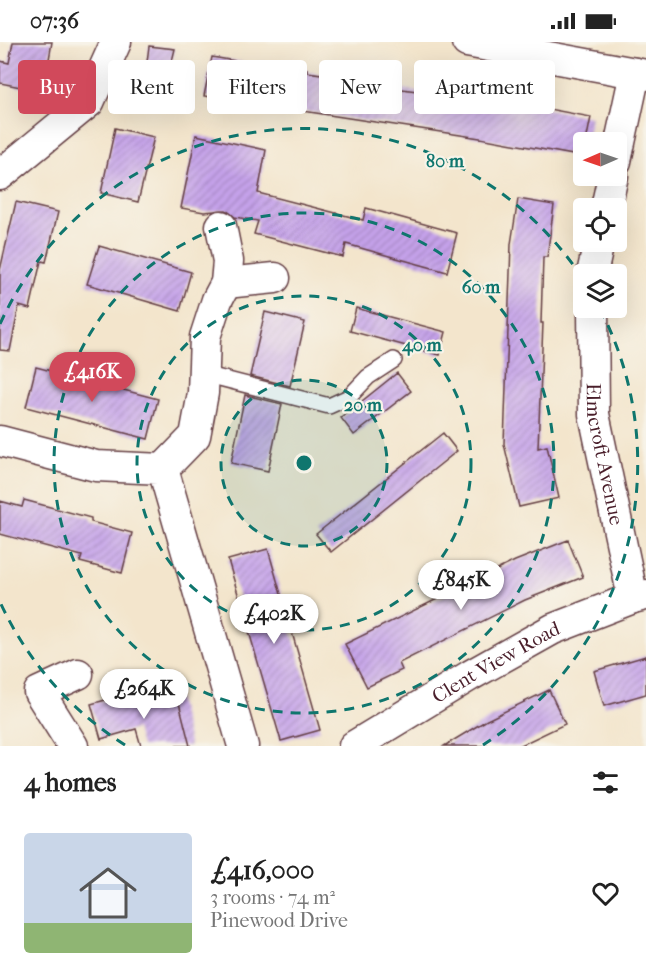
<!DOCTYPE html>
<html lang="en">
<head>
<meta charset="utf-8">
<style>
  :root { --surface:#fff; --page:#f6f6f6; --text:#222; --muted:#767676; --accent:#d1495b }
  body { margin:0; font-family:"IM FELL French Canon",serif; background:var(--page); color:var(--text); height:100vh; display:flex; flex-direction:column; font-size:22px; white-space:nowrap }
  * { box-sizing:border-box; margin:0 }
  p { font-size:20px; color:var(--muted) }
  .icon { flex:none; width:33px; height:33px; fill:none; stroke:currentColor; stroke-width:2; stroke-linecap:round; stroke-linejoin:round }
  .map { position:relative; height:704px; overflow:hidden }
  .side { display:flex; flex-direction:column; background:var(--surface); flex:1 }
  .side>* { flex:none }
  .banner { position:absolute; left:18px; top:18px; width:610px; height:54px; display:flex; gap:12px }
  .needle { width:39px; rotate:268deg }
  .controls { position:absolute; left:573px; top:90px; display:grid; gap:12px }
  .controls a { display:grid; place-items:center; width:54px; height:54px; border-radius:6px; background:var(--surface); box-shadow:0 6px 24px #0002; font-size:30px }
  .price { position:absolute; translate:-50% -51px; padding:0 14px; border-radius:21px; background:#fff; color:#222; font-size:20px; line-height:39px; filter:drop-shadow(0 2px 3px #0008) }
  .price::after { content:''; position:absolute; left:50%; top:36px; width:18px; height:14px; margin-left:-9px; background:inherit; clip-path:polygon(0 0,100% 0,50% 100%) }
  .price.selected { background:var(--accent); color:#fff }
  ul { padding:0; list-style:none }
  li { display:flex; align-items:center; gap:18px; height:150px; padding:0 24px }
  li span { display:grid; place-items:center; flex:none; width:168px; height:120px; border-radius:6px; color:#555 }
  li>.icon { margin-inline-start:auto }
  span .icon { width:72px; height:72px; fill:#fffc; stroke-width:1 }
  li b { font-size:26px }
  h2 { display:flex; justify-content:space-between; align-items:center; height:72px; padding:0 24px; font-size:26px }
  .chip { padding:0 21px; border-radius:6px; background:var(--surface); box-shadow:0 6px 24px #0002; font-size:21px; line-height:54px }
  .chip.selected { background:var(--accent); color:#fff }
  .status { display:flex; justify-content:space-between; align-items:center; height:42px; padding:0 30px; background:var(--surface); direction:ltr }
  .status svg { height:16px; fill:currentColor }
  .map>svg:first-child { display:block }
  .building { fill:url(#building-hatch) }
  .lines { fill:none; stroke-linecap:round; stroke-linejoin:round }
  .service-casing { stroke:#633d43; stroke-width:18 }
  .minor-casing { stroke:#633d43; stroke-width:33 }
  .service { stroke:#fff; stroke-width:15 }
  .minor { stroke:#fff; stroke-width:30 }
  .ring { fill:none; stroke:#0f766e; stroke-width:3; stroke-dasharray:10 8 }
  .labels { text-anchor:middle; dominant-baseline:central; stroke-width:4.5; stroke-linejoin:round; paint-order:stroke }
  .street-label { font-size:20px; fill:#4a1f2b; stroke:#f7f3e8 }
  .centre { fill:#0f766e; stroke:#f7f3e8; stroke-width:3 }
  .ring-label { font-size:18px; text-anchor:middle; font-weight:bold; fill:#0f766e; stroke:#f7f3e8; stroke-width:4.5; stroke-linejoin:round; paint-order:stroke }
</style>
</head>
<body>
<div class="status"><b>07:36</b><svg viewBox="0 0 49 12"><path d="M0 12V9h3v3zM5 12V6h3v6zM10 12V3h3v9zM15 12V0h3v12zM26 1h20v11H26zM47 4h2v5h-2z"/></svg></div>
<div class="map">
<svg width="646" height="704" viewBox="0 0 646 704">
  <defs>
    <pattern id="building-hatch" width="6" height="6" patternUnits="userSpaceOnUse" patternTransform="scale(1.5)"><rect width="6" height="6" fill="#c5a2ea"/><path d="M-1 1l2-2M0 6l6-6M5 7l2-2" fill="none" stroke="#a283be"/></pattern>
  </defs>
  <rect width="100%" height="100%" fill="#f7f3e8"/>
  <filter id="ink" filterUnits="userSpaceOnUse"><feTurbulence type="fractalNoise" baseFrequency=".0167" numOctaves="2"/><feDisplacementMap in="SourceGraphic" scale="12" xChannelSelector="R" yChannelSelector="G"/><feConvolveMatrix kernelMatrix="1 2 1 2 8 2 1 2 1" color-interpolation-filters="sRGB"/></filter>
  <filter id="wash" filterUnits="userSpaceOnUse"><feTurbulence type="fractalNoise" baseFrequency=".008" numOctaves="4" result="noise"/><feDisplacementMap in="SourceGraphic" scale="24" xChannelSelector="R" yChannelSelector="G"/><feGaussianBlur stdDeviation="1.35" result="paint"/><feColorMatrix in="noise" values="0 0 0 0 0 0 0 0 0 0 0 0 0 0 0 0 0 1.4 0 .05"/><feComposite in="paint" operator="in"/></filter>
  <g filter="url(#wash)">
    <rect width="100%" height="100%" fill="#f3e5cc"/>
    <g id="blocks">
      <path class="building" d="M13 0H52L47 29 40 27 36 48 0 41V19L9 21Z
        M149 4 175 7 165 48 144 44Z
        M212 15 258 23 259 20 307 27V30L366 38 365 42 424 50V46L474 53 591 75 586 100H584V115L480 96 204 54Z
        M115 86 154 95 138 160 101 151Z
        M196 93 266 108 258 151 363 178 366 166 457 191 447 230 346 202 343 215 254 192 258 179 235 175 226 168 204 170 181 166Z
        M518 157 554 163 547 215H543L541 281H543L538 406 547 404 559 456 519 465 504 402 511 202Z
        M16 160 58 170 46 220 41 219 30 267 19 264 10 309 0 308V228Z
        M99 204 191 230 180 269 87 242Z
        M356 266 446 290 440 313 350 289Z
        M265 270 305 280 290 344 250 334Z
        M36 325 158 357 148 397 26 365Z
        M397 331 411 349 354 393 341 376Z
        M245 353 282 362 268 429 231 421Z
        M443 391 457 409 331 510 316 492Z
        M24 458 91 476V480L132 491 122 531 80 520 82 514 0 492V459L22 465Z
        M568 498 583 535 525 558 399 621 402 628 367 645 345 602 515 519Z
        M268 507 320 688 281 699 228 518Z
        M646 614V652L604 664 594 629Z
        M549 648 565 682 519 704H444L487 678Z
        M176 649 190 704H141L136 687 101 697 91 662 127 652 129 662Z"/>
    </g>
  </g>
  <g filter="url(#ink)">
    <use href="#blocks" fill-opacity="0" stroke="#633d43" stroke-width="1.5"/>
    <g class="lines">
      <defs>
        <path id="service" d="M204 332 329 364 349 355 368 335 394 318"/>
        <g id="minor">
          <path d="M467 0 646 33"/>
          <path d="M616 119 635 31"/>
          <path d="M0 133 89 60 116 0"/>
          <path d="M606 166 613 134"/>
          <path d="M592 232 599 200"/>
          <path d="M226 241 275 236"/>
          <path id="s1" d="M593 266 594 372 633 556"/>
          <path d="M0 399 96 424 163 427 243 704"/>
          <path d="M163 427 195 394 203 351 205 295 217 258 226 241 228 219 221 184"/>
          <path d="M73 704 39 650 78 632"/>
          <path id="s2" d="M354 704 471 633 553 587 633 556 646 553"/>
        </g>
      </defs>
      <use href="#service" class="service-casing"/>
      <use href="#minor" class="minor-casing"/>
      <use href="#service" class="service"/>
      <use href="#minor" class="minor"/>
    </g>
  </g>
  <circle cx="304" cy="421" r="83" fill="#0f766e" fill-opacity=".12"/>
  <g class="ring">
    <circle cx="304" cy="421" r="83"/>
    <circle cx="304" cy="421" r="167"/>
    <circle cx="304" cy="421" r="250"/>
    <path d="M125 703A334 334 0 0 1 0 560M0 282A334 334 0 0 1 583 237M600 267A334 334 0 0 1 483 703"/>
  </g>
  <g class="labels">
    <g class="street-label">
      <text stroke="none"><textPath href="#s1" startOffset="147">Elmcroft Avenue</textPath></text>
      <text stroke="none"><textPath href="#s2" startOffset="165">Clent View Road</textPath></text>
    </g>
  </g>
  <circle cx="304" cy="421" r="9" class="centre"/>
  <g class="ring-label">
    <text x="445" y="125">80 m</text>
    <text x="481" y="251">60 m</text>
    <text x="422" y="309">40 m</text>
    <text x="363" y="369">20 m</text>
  </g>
</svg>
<div class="controls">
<a><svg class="needle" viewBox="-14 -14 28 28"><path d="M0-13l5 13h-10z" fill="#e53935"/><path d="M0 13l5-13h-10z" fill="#767676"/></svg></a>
<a><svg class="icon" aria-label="locate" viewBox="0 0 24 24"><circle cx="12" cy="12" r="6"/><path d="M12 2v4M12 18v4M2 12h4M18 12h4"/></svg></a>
<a><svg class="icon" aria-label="layers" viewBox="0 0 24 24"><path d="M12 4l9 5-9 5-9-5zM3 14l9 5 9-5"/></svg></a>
</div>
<b class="price selected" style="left:92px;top:361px">£416K</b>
<b class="price" style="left:461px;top:569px">£845K</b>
<b class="price" style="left:274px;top:603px">£402K</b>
<b class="price" style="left:144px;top:678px">£264K</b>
<div class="banner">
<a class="chip selected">Buy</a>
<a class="chip">Rent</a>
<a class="chip">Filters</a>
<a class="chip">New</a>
<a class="chip">Apartment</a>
</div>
</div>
<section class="side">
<h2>4 homes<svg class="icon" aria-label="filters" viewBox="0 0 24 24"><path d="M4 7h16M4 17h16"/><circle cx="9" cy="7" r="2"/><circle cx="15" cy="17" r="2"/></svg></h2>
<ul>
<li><span style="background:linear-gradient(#c9d6e8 75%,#8fb573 0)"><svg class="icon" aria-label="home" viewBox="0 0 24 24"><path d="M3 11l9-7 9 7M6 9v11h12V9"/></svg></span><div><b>£416,000</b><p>3 rooms · 74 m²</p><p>Pinewood Drive</p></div><svg class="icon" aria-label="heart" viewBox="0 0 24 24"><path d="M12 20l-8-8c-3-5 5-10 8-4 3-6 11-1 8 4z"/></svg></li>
</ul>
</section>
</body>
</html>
